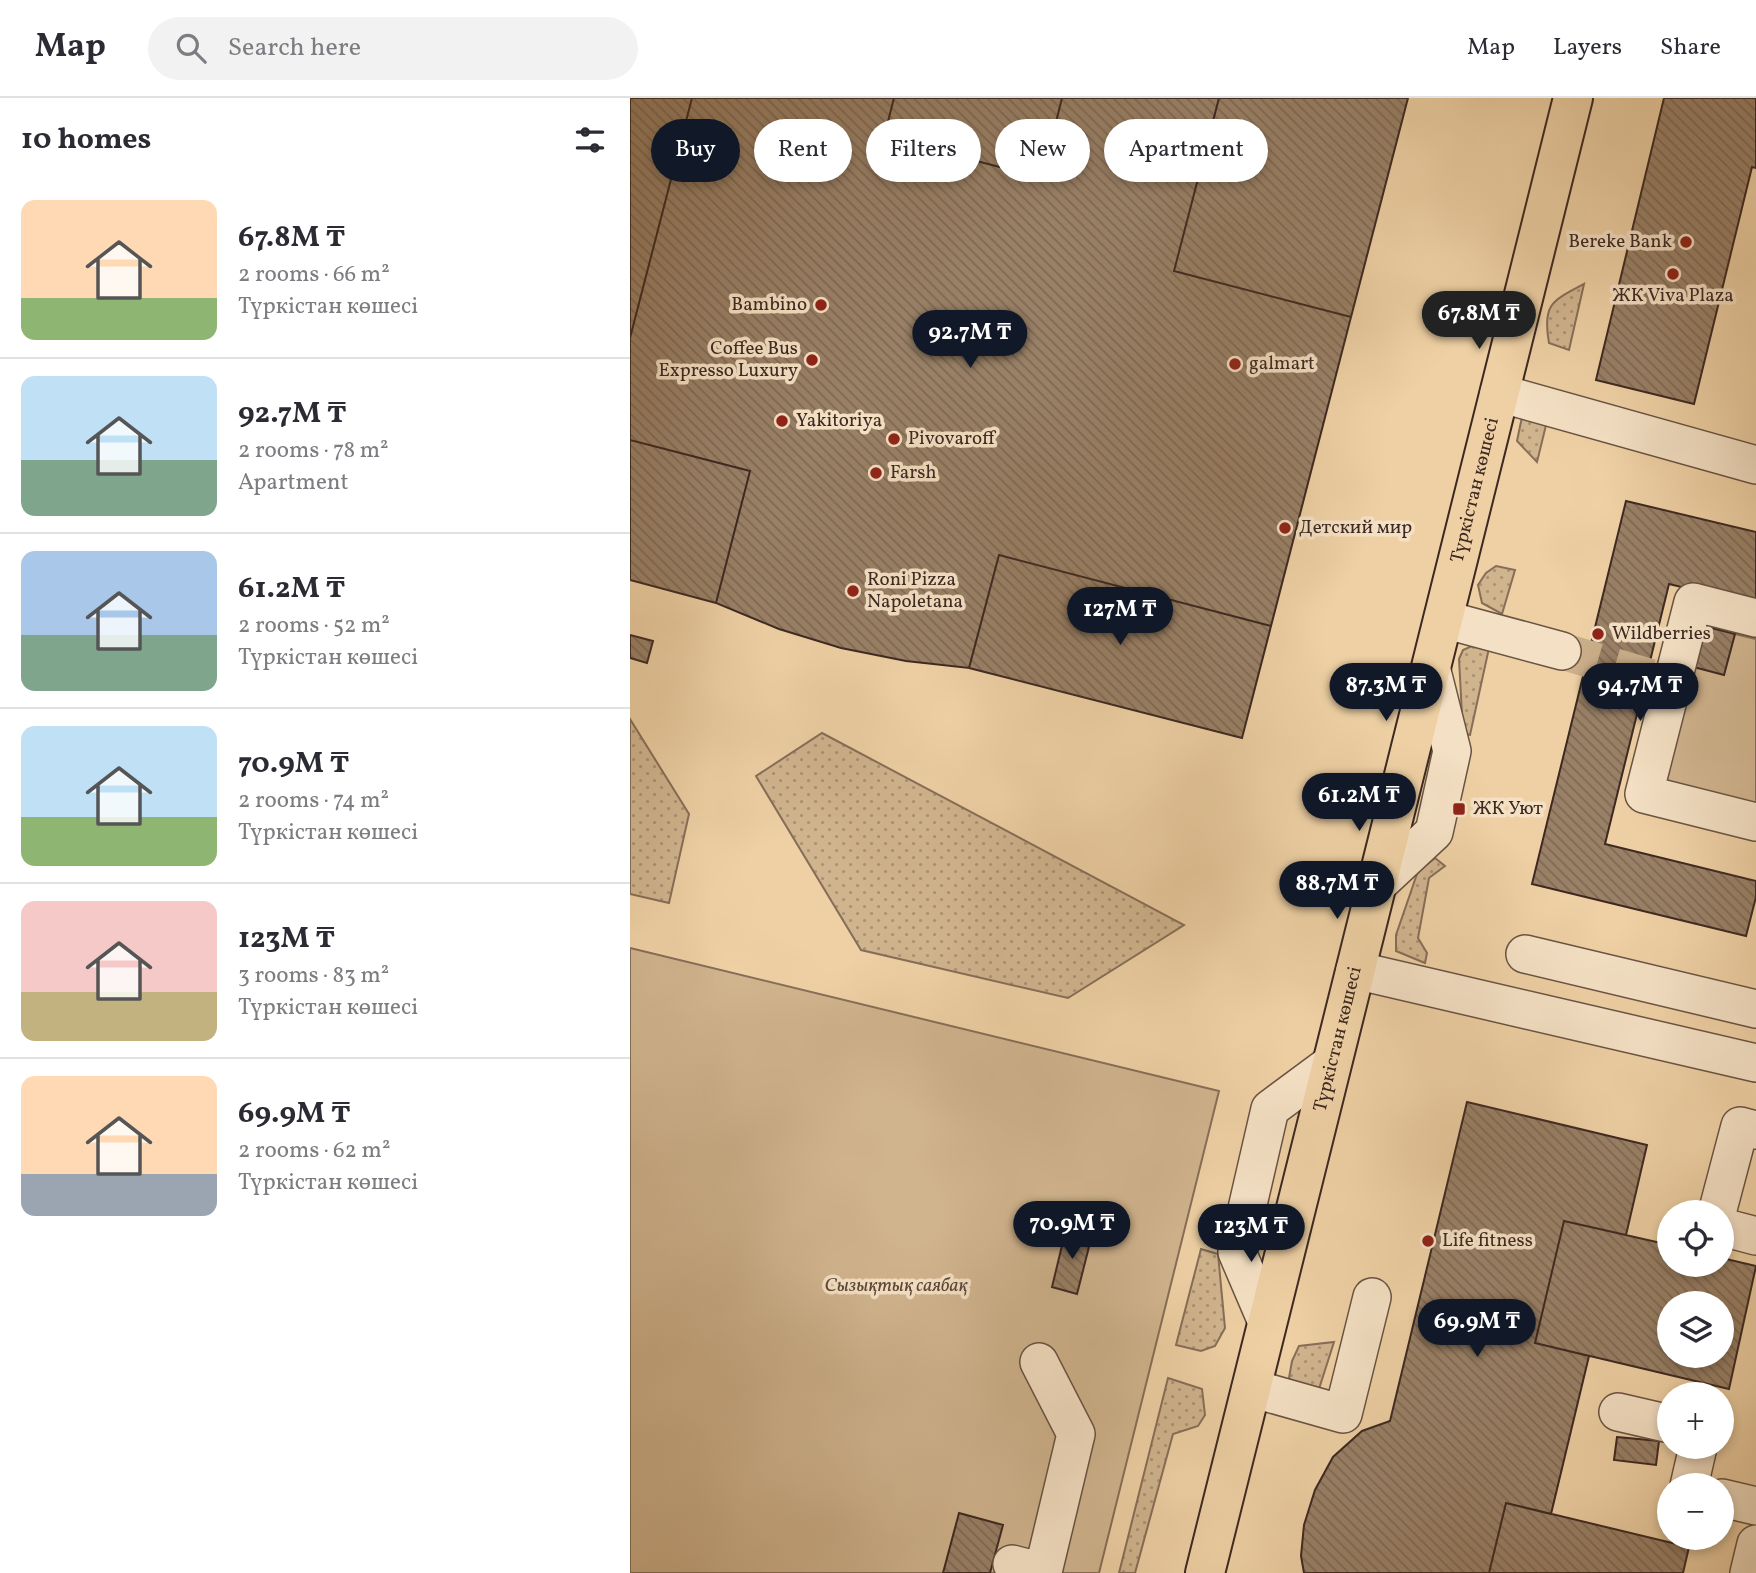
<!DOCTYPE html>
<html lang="en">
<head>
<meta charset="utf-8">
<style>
  :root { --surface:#fff; --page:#f2f2f3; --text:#2b2b33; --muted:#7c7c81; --line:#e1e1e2; --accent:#111827 }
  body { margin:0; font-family:Vollkorn,serif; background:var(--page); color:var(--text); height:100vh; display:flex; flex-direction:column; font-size:26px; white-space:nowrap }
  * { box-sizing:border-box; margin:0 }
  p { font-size:23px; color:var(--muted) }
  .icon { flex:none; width:38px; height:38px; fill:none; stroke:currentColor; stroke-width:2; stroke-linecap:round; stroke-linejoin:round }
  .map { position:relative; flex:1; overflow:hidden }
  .side { display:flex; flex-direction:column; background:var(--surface); width:630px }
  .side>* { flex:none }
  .guide { position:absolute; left:21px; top:21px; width:665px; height:63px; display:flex; gap:14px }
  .controls { position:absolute; left:1027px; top:1102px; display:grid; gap:14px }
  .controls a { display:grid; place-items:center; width:77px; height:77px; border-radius:50%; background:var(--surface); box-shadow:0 4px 10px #0003; font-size:35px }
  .price { position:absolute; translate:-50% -60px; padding:0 16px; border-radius:24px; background:var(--accent); color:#fff; font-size:23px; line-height:46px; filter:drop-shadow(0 2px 4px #0008) }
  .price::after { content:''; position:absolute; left:50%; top:42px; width:21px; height:16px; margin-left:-10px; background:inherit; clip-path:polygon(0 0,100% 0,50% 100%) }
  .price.on { background:#222; color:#fff }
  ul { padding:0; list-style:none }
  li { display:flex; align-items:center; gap:21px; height:175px; padding:0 21px }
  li+li { border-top:2px solid var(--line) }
  li span { display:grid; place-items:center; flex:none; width:196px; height:140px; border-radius:14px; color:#555 }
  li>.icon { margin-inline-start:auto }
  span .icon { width:84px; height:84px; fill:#fffc; stroke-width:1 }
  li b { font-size:30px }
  h2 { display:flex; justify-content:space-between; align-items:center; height:84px; padding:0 21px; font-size:30px }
  .tag { padding:0 24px; border-radius:32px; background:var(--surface); box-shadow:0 4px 10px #0003; font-size:24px; line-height:63px }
  .tag.on { background:var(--accent); color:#fff }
  header { display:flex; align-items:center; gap:42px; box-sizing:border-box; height:98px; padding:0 35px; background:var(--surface); border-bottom:2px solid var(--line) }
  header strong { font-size:33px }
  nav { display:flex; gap:38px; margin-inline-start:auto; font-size:24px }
  .search { width:490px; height:63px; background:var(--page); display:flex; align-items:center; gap:18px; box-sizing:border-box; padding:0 24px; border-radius:38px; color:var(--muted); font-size:26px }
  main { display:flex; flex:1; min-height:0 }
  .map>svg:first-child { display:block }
  .grass { fill:url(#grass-dots); stroke:#866e58; stroke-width:2 }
  .park { fill:#d0b48e; stroke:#866e58; stroke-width:2 }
  .building { fill:url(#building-back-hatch); stroke:#3d2922; stroke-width:2; fill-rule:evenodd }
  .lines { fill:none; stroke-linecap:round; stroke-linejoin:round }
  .minor-tunnel { stroke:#cbaf8a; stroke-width:37; stroke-dasharray:37 18; stroke-linecap:butt }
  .minor-casing { stroke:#695342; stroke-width:40 }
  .major-casing { stroke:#3d2922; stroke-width:42 }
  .minor { stroke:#f4e0c4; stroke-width:37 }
  .major { stroke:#eed0a4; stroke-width:38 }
  .poi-dot { fill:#8f2418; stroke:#f4e0c4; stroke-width:2.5 }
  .labels { text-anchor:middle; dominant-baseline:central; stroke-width:7; stroke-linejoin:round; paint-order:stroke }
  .poi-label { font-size:19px; fill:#3d2922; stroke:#f4e0c4; text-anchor:start }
  .street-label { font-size:19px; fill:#3d2922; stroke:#f4e0c4 }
  .park-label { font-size:19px; font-style:italic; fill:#5a4538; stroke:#f4e0c4 }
</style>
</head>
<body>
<header>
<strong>Map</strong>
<div class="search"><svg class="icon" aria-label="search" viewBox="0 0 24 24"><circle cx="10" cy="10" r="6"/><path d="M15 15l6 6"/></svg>Search here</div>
<nav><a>Map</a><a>Layers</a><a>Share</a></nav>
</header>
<main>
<section class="side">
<h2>10 homes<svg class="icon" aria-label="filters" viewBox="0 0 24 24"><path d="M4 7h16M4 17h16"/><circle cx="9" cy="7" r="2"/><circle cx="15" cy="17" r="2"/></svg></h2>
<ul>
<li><span style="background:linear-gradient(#ffd9b3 70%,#8fb573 0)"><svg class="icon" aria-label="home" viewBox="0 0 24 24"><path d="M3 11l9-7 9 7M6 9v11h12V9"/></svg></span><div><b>67.8M ₸</b><p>2 rooms · 66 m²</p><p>Түркістан көшесі</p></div></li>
<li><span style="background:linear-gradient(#bfe0f5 60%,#7fa58c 0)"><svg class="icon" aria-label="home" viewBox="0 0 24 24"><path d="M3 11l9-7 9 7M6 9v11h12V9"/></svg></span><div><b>92.7M ₸</b><p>2 rooms · 78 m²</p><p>Apartment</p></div></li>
<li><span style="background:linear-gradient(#a9c7e8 60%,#7fa58c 0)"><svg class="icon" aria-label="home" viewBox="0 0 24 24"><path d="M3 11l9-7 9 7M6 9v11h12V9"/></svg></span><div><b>61.2M ₸</b><p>2 rooms · 52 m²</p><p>Түркістан көшесі</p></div></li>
<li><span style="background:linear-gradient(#bfe0f5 65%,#8fb573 0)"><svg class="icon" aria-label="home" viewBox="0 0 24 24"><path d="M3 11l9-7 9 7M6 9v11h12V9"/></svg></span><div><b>70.9M ₸</b><p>2 rooms · 74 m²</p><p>Түркістан көшесі</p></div></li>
<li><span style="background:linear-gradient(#f6c9c9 65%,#c2b280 0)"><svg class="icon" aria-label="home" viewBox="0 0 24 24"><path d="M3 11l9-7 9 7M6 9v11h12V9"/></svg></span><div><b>123M ₸</b><p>3 rooms · 83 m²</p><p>Түркістан көшесі</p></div></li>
<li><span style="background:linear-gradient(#ffd9b3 70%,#9aa5b1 0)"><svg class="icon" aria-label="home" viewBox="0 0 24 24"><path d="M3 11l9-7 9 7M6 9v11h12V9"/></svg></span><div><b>69.9M ₸</b><p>2 rooms · 62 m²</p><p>Түркістан көшесі</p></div></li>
</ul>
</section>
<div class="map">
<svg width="1126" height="1475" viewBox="0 0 1126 1475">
  <defs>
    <pattern id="grass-dots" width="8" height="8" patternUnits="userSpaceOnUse" patternTransform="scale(1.75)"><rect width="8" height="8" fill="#d0b48e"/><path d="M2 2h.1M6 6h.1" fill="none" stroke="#aa9274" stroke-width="1.8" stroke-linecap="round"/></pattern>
    <pattern id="building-back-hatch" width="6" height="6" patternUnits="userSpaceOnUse" patternTransform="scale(1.75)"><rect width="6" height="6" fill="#998066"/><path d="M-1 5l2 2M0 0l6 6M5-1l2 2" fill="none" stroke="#7e6954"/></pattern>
  </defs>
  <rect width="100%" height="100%" fill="#eed0a4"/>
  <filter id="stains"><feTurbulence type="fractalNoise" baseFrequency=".00286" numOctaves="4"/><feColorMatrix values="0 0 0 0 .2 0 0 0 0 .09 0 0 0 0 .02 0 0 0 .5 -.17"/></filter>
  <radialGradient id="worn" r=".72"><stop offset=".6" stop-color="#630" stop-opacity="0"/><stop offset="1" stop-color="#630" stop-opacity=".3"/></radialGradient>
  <path class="grass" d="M954 186 939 252 919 245C912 206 922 203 954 186Z
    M892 319H918L907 364 887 343Z
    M866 468 885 472 872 516 852 505 848 487 856 475Z
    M842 548 859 550 840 637 833 635 829 561 833 552Z
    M0 621 59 716 39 805 0 796Z
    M192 635 554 827 438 900 231 852 126 678Z
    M805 760 815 768 799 780 788 840 797 855 795 865 766 853V837L788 773Z
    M571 1151 588 1156 595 1230 585 1248 571 1253 546 1247Z
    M704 1244 687 1297 678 1298 659 1280 662 1263 669 1248Z
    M538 1280 572 1291 575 1317 568 1328 543 1336 505 1475H489Z"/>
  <path class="park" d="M1105 536 1126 541V709L1026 684 1056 567Z
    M0 850 589 993 469 1475H0Z"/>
  <path class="building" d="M0 0H62L0 240Z
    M62 0H264L254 39 412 80 432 0H589L544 173 721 219 641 528 369 457 339 570 276 563 211 550 149 531 86 505 120 373 0 342V240Z
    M264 0H432L412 80 254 39Z
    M589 0H778L721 219 544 173Z
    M1034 0H1126V70L1122 69 1064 306 966 282Z
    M0 342 120 373 86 505 0 482Z
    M996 403 1126 434V507L1039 486 975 746 1126 783V799L1116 838 902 786Z
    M369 457 641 528 612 640 339 570Z
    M1066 526 1105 536 1094 577 1056 567Z
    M0 537 23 543 17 565 0 560Z
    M837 1004 1017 1047 996 1137 934 1123 905 1245 959 1258 921 1416 876 1405 859 1475H674L671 1458 674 1427 685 1392 703 1359 732 1333 760 1323Z
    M934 1123 1040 1147V1167H1092V1160L1126 1168 1099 1291 905 1245ZM1040 1206H1092V1258H1040Z
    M436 1131 462 1137 447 1196 422 1189Z
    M987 1339 1029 1343 1026 1367 984 1362Z
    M876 1405 1059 1449 1053 1475H859Z
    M329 1415 373 1427 360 1475H313Z"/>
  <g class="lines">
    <path class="minor-tunnel" d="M932 553 1042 586"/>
    <defs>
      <path id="minor" d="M869 295 1126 367
        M1126 520 1063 504 1014 696 1126 724
        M813 521 932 553
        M746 788 804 734 822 653 801 569
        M895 856 1126 911
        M725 872 1126 965
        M1087 1115 1110 1028 1126 1032
        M1092 1129 1126 1138
        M637 1224 607 1154 640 1011 702 965
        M621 1290 713 1316 742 1199
        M988 1314 1040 1326
        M1059 1388 1068 1349
        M1092 1400 1126 1408
        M382 1466 413 1474 446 1336 409 1264
        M1119 1475 1126 1446"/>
      <g id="major">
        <path id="s1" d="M575 1475 943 0"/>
      </g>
    </defs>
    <use href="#minor" class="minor-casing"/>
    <use href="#major" class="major-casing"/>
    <use href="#minor" class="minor"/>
    <use href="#major" class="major"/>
  </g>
  <g class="poi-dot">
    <circle cx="1056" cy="144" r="7"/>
    <circle cx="1043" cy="176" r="7"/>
    <circle cx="191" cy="207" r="7"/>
    <circle cx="182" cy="262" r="7"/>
    <circle cx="605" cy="266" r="7"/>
    <circle cx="152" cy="323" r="7"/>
    <circle cx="264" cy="341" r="7"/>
    <circle cx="246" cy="375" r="7"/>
    <circle cx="655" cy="430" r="7"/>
    <circle cx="223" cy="493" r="7"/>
    <circle cx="968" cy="536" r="7"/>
    <rect x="822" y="704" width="14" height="14" rx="3.5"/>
    <circle cx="798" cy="1143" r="7"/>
  </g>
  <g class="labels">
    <g class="poi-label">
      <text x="1042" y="144" text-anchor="end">Bereke Bank</text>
      <text x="1043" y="198" text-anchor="middle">ЖК Viva Plaza</text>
      <text x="177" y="207" text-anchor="end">Bambino</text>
      <text x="168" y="251" text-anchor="end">Coffee Bus<tspan x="168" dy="22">Expresso Luxury</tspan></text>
      <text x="619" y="266">galmart</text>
      <text x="166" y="323">Yakitoriya</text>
      <text x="278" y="341">Pivovaroff</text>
      <text x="260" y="375">Farsh</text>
      <text x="669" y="430">Детский мир</text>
      <text x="237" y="482">Roni Pizza<tspan x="237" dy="22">Napoletana</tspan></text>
      <text x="982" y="536">Wildberries</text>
      <text x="843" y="711">ЖК Уют</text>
      <text x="812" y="1143">Life fitness</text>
    </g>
    <g class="street-label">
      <text stroke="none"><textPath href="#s1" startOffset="1116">Түркістан көшесі</textPath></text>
      <text stroke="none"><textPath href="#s1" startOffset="550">Түркістан көшесі</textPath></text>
    </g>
    <g class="park-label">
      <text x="266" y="1188">Сызықтық саябақ</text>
    </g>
  </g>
  <rect width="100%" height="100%" filter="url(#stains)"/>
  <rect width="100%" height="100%" fill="url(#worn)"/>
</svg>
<div class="controls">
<a><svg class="icon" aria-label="locate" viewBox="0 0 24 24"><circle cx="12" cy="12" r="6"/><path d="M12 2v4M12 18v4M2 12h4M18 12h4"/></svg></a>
<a><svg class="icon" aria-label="layers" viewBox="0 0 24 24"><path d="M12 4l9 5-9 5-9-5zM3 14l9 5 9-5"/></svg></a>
<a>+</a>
<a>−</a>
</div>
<b class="price on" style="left:849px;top:253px">67.8M ₸</b>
<b class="price" style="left:340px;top:272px">92.7M ₸</b>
<b class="price" style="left:490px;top:549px">127M ₸</b>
<b class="price" style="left:756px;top:625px">87.3M ₸</b>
<b class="price" style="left:1010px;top:625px">94.7M ₸</b>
<b class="price" style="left:729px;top:735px">61.2M ₸</b>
<b class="price" style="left:707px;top:823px">88.7M ₸</b>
<b class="price" style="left:442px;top:1163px">70.9M ₸</b>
<b class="price" style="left:621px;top:1166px">123M ₸</b>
<b class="price" style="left:847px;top:1261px">69.9M ₸</b>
<div class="guide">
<a class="tag on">Buy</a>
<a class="tag">Rent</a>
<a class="tag">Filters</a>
<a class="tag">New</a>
<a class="tag">Apartment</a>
</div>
</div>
</main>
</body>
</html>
